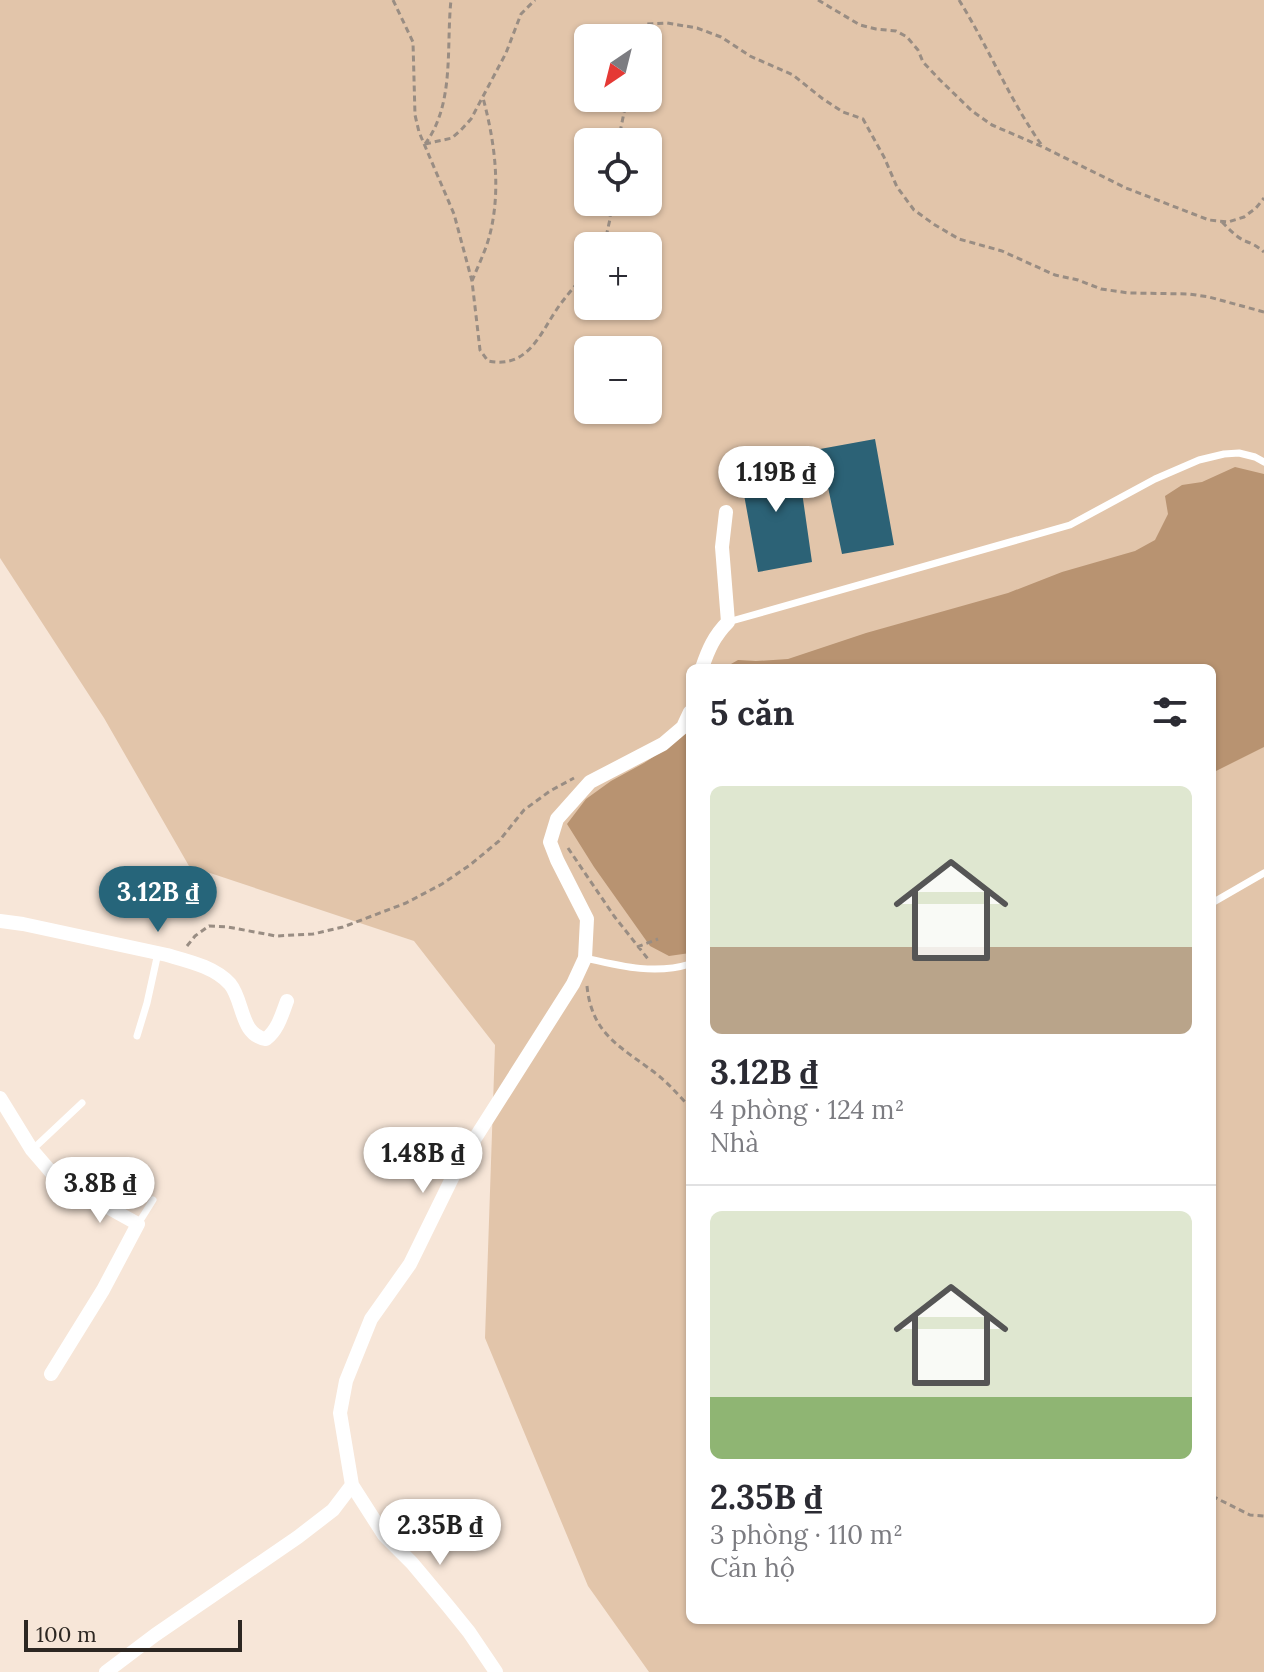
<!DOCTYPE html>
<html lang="vi">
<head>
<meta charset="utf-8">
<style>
  :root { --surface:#fff; --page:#f2f2f3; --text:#2b2b33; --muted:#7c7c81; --line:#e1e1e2; --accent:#26657a }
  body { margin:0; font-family:Lora,serif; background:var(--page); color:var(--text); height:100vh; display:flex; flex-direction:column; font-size:30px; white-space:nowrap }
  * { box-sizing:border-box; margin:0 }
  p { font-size:26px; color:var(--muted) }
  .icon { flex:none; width:44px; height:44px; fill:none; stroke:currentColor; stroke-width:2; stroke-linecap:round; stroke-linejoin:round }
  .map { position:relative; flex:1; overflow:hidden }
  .panel { position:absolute; left:686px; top:664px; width:530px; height:960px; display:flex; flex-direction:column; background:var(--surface); border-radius:12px; box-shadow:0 2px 6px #0004 }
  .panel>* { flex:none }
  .needle { width:52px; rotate:215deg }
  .buttons { position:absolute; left:574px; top:24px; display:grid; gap:16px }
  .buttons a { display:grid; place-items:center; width:88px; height:88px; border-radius:12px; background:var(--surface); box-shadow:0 2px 6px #0004; font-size:40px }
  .scale { position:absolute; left:24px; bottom:20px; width:218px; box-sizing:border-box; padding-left:8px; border:4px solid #2d2722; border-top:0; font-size:22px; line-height:28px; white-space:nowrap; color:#2d2722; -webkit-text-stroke:6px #f7e6d8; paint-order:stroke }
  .price { position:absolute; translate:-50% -68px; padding:0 18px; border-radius:28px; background:#fff; color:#222; font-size:26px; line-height:52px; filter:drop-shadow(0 2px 4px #0008) }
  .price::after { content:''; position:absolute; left:50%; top:48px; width:24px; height:18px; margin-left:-12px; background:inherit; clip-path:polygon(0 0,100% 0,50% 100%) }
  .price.selected { background:var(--accent); color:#fff }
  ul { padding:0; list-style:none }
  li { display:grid; align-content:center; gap:16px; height:424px; padding:0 24px }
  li+li { border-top:2px solid var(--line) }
  li span { display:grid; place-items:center; height:248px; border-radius:12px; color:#555 }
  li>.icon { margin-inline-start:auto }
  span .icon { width:144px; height:144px; fill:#fffc; stroke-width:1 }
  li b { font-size:34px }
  h2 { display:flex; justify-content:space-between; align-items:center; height:96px; padding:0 24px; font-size:34px }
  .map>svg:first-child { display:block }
  .green { fill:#e2c5aa; fill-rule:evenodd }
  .water { fill:#b89371 }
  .building { fill:#2c6276 }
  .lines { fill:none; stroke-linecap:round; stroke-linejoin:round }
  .path { stroke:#998d83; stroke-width:3; stroke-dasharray:6 4; stroke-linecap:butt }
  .lane { stroke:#fff; stroke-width:7 }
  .street { stroke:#fff; stroke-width:14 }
</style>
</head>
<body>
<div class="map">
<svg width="1264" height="1672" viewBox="0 0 1264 1672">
  <rect width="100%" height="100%" fill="#f7e6d8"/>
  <path class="green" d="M0 0H1264V1672H649L588 1586 485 1338 495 1045 414 941 189 866 104 718 0 558ZM588 38H648V98H588ZM588 142H648V202H588ZM588 246H648V306H588ZM588 350H648V410H588ZM690 668H1212V1620H690Z"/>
  <path class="water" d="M1235 467 1264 474V747L1212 773V668H724L738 660 756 661 788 659 866 633 1008 593 1062 572 1135 551 1155 540 1168 514 1165 496 1182 485 1202 482Z
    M690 728V953L669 956 650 946 594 867 567 824 586 799 611 781 644 763 673 744Z"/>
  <path class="building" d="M875 439 894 545 842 554 820 449Z
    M797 457 812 562 758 572 739 467Z"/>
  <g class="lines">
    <path class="path" d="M393 0 413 42 415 115 419 132 454 214 472 281 480 350 488 361C529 369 540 333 559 306 568 294 577 283 588 272
      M818 0 860 25 876 29 896 31 907 37 918 50 923 62 939 79 972 111 992 125 1043 147 1126 188 1209 220 1228 222 1244 217 1256 208 1264 198
      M959 0C989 48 1010 101 1043 147
      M635 38 637 31 646 24 667 23 697 28 721 37 750 56 793 75 823 99 843 112 863 119 884 157 897 187 914 210 935 225 959 239 1002 251 1055 275 1078 280 1101 289 1129 293 1189 294 1209 297 1264 312
      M618 142 627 98
      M425 144 452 138 461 130 471 119 506 53 521 14 535 0
      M425 144C455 104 446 47 451 0
      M1222 222C1229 229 1236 237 1245 241 1253 244 1257 246 1264 252
      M604 246 610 219 611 202
      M472 281C478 266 486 250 490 234 501 190 495 142 483 98
      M568 848 614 916 648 959
      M187 946 195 936 209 926 228 927 276 936 313 934 343 927 406 903 442 884 470 865 499 841 524 810 550 791 574 778
      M637 947 658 939
      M587 986C592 1037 624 1048 659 1076 670 1085 680 1097 690 1107
      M1212 1496 1250 1515 1264 1516"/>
    <path class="lane" d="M728 622 1070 525 1155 479 1199 460 1224 454 1239 453 1255 457 1264 462
      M1212 903 1264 873
      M585 958C620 966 655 975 690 964
      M137 1036 147 1003 158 953
      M32 1150 82 1103
      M138 1224 153 1200"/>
    <path class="street" d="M702 668C708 650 714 636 728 622L722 547 726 512
      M0 921 23 924 167 955C188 961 215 967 230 984 244 1001 240 1035 266 1039 278 1030 282 1014 287 1001
      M0 1098 32 1150 57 1179 138 1224 103 1290 51 1374
      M352 1485 384 1535 412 1563 448 1606 469 1632 496 1672
      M106 1672 155 1635 298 1537 333 1510 352 1485 340 1413 346 1381 371 1319 410 1264 460 1162 573 984 585 958 587 919 557 860 550 842 557 819 590 782 663 744 683 727 690 712"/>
  </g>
</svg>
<div class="buttons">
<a><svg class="needle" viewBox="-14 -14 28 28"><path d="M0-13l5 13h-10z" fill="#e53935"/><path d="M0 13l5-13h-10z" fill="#7c7c81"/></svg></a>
<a><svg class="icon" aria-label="locate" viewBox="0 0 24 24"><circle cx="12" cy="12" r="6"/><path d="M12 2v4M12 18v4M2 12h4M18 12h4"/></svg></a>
<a>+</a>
<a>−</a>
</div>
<div class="scale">100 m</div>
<b class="price" style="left:776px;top:514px">1.19B ₫</b>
<b class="price selected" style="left:158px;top:934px">3.12B ₫</b>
<b class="price" style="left:423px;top:1195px">1.48B ₫</b>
<b class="price" style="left:100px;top:1225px">3.8B ₫</b>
<b class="price" style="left:440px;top:1567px">2.35B ₫</b>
<section class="panel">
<h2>5 căn<svg class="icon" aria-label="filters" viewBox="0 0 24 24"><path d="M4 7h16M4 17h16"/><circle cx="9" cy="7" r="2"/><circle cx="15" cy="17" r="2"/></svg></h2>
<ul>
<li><span style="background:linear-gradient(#dfe7d0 65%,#b9a48a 0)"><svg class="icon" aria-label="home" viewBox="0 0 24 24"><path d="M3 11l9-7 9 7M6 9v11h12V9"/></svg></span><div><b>3.12B ₫</b><p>4 phòng · 124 m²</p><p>Nhà</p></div></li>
<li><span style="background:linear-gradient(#dfe7d0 75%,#8fb573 0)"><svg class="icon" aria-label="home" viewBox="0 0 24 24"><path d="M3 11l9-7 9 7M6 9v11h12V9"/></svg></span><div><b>2.35B ₫</b><p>3 phòng · 110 m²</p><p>Căn hộ</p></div></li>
</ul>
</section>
</div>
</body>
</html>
